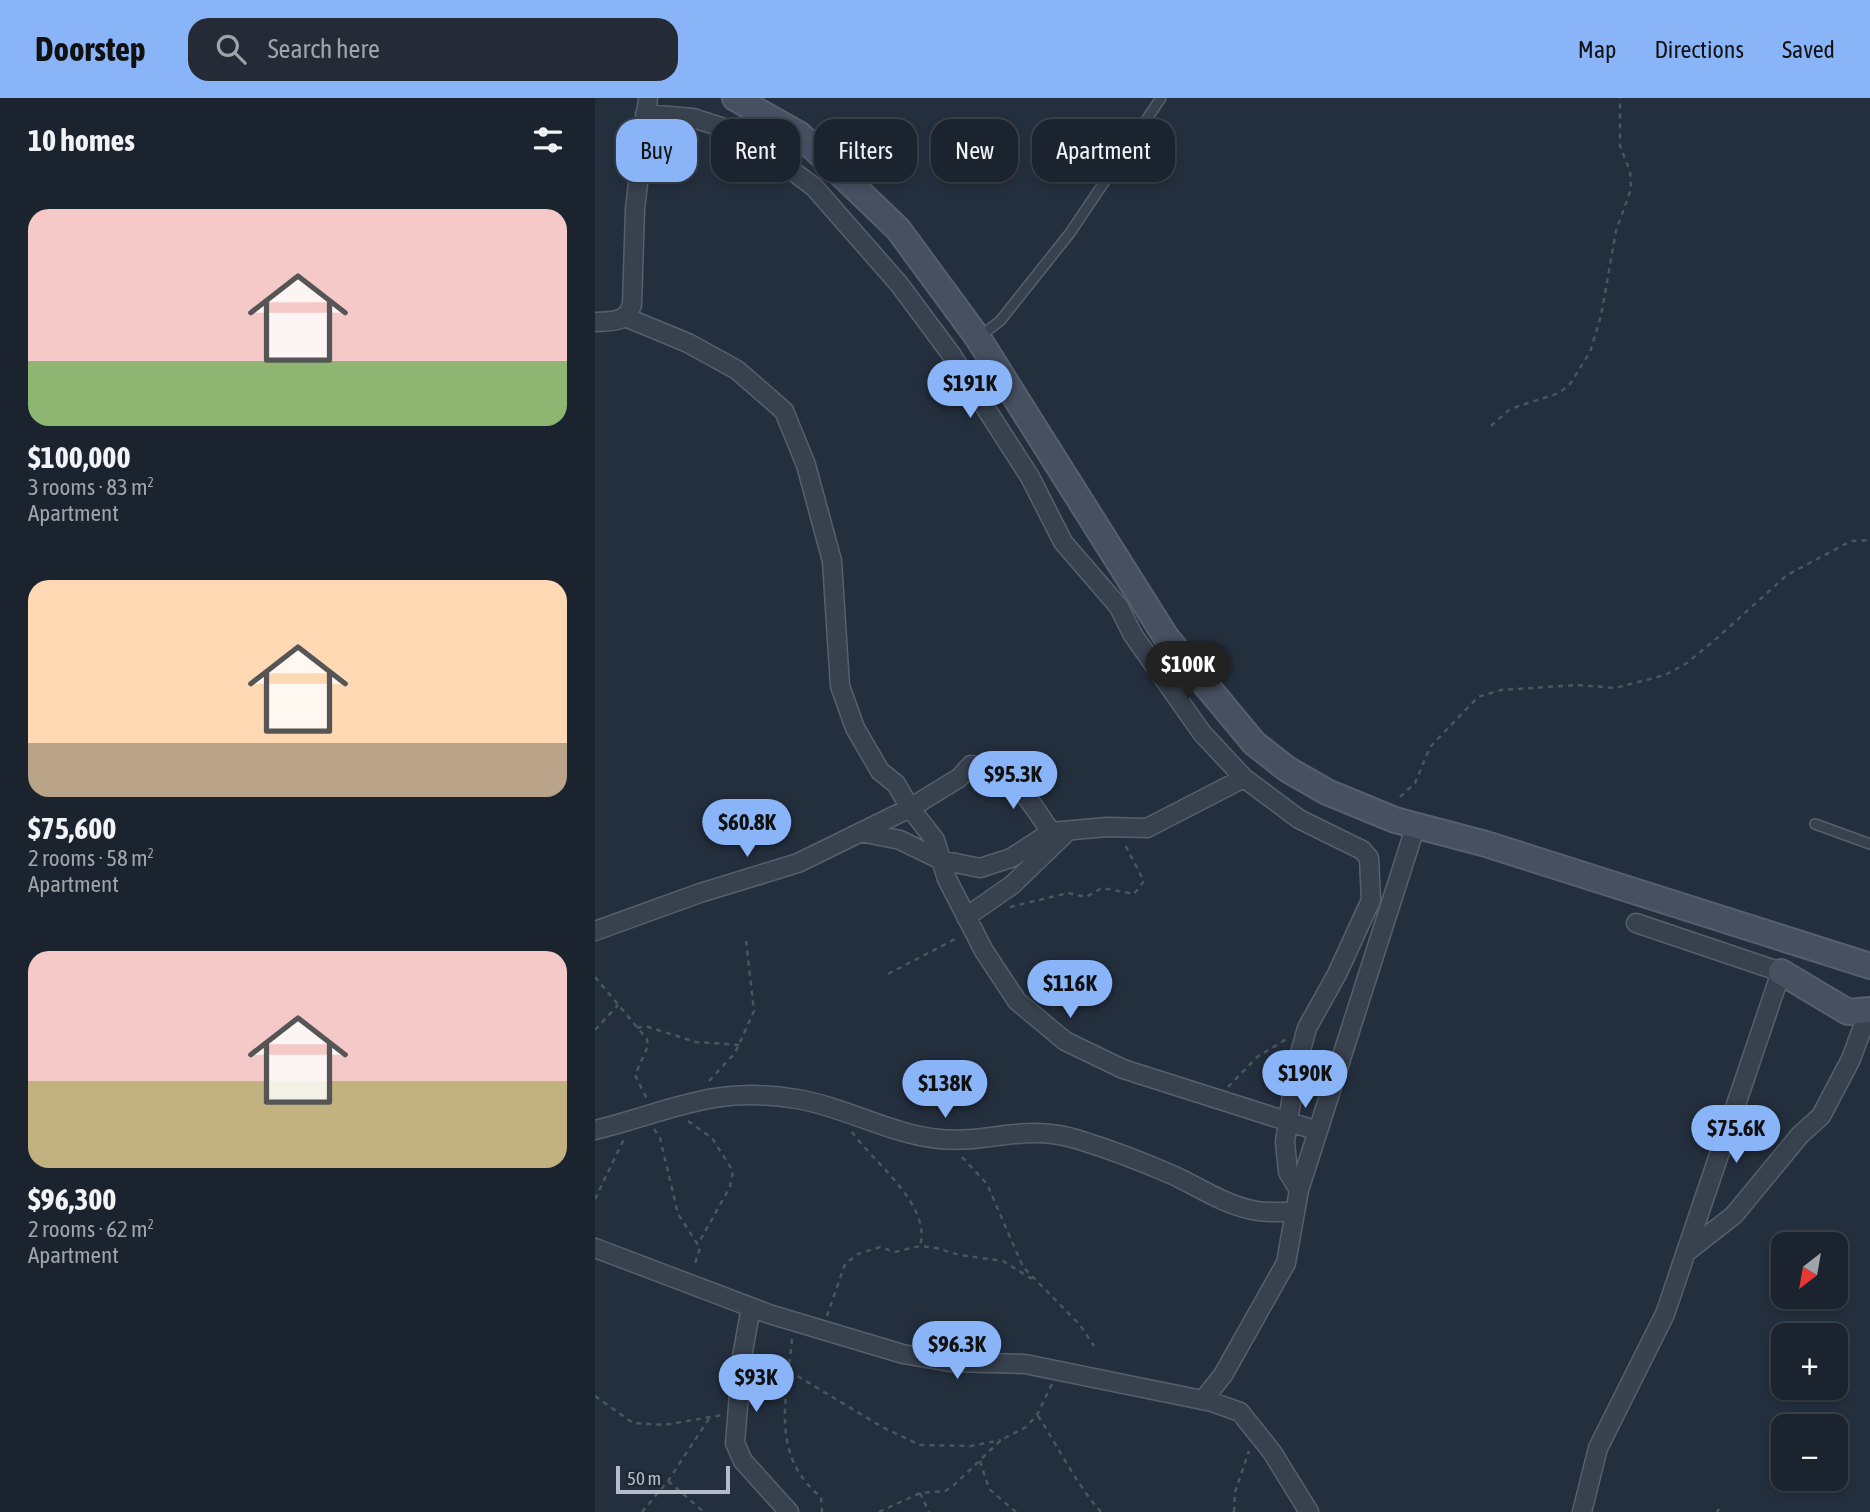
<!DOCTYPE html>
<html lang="en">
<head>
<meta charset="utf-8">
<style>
  :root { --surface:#1b232e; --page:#242b36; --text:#f1f3f6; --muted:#a0a4aa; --line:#39404a; --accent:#8ab4f8 }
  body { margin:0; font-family:"Asap Condensed",sans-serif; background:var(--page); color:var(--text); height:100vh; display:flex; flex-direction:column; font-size:26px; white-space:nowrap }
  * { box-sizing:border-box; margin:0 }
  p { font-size:23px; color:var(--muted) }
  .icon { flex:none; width:38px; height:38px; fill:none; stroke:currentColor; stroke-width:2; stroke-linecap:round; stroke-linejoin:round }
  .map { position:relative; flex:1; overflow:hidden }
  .details { display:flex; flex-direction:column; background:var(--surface); width:595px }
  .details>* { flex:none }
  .top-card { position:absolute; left:21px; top:21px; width:665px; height:63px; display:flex; gap:14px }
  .needle { width:46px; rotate:211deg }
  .controls { position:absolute; left:1176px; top:1134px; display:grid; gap:14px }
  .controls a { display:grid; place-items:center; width:77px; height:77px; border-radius:14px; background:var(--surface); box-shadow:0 4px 10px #0003,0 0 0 2px var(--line); font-size:35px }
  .scale { position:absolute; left:21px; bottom:18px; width:114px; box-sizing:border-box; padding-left:7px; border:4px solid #b4bcc9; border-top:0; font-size:19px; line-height:24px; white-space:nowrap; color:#b4bcc9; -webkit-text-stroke:5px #1d2633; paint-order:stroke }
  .price { position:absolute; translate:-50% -60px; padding:0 16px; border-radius:24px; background:var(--accent); color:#111; font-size:23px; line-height:46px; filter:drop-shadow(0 2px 4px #0008) }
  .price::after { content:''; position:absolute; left:50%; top:42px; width:21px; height:16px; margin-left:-10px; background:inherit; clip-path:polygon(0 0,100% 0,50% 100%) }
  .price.current { background:#222; color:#fff }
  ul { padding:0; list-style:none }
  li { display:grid; align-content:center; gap:14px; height:371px; padding:0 28px }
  li span { display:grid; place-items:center; height:217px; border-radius:21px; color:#555 }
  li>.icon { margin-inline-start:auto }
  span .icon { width:126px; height:126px; fill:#fffc; stroke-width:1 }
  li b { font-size:30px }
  h2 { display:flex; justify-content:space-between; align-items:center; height:84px; padding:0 28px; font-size:30px }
  .chip { padding:0 24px; border-radius:21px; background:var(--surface); box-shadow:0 4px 10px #0003,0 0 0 2px var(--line); font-size:24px; line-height:63px }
  .chip.current { background:var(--accent); color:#111 }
  header { display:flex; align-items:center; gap:42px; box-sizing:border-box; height:98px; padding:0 35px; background:var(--accent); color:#111 }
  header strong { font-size:33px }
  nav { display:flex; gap:38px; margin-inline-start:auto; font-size:24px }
  .search { width:490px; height:63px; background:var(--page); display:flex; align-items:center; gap:18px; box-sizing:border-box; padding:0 24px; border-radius:21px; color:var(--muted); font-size:26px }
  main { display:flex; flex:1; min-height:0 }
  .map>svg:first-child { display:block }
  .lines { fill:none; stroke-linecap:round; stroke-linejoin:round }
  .lane-casing { stroke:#565f6c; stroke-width:12 }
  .street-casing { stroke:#565f6c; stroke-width:21 }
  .secondary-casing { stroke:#565f6c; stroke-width:28 }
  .path { stroke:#44595c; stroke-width:2.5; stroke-dasharray:5 5; stroke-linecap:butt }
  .lane { stroke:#38414e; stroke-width:9 }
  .street { stroke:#38414e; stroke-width:18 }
  .secondary { stroke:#465061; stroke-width:24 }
</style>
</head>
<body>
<header>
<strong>Doorstep</strong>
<div class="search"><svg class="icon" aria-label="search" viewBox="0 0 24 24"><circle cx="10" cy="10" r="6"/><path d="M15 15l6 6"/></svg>Search here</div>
<nav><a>Map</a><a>Directions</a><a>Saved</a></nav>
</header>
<main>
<section class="details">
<h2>10 homes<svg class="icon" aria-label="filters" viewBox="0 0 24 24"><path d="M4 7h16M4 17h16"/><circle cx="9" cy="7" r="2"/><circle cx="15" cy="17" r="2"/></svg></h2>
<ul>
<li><span style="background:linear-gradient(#f6c9c9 70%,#8fb573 0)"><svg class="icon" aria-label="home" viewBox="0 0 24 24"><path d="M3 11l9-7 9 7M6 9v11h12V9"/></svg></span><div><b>$100,000</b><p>3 rooms · 83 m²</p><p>Apartment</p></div></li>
<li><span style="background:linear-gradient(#ffd9b3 75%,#b9a48a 0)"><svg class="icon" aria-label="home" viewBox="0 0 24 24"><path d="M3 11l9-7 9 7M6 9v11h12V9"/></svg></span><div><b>$75,600</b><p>2 rooms · 58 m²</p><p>Apartment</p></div></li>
<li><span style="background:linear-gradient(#f6c9c9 60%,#c2b280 0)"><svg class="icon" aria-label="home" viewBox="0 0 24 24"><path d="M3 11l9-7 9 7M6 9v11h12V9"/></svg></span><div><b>$96,300</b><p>2 rooms · 62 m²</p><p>Apartment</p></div></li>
</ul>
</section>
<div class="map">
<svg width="1275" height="1414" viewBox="0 0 1275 1414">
  <rect width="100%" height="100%" fill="#242f3e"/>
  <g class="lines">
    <defs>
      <path id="lane" d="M384 239 405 223 475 135 566 0
        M1220 726 1275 746"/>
      <path id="street" d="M50 16 98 20 148 36 219 89 304 186 356 256 435 379 468 444 524 509 538 537 607 635 649 680
        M30 219 93 245 142 272 189 313 211 367 237 463 245 588 260 630 285 673 301 686 315 710 364 680 376 667C419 674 433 700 456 734L512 729 552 730 649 680 704 721 767 752 774 760 776 802 742 876 712 930 701 970 690 1044 693 1074 704 1092
        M0 224C17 223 31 225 37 207L40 111 53 0
        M266 734 305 742 346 762 385 770 416 760 456 734
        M371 819 417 787 473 733
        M0 833 105 795 203 765 315 710 340 742 352 781 389 853 422 903 470 943 528 971 723 1033
        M0 1032C77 1013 118 987 202 1001 250 1009 295 1036 344 1041 392 1046 431 1025 481 1041 514 1051 548 1064 580 1078 605 1090 629 1106 657 1112 671 1115 686 1114 700 1114
        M0 1150 174 1216 308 1256 355 1264 430 1266 617 1304 645 1314 677 1354 714 1414
        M1093 1153 1139 1117 1205 1037 1226 1018 1256 961 1274 912
        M156 1209 147 1259 140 1345 148 1363 194 1414
        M608 1302 628 1277 691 1165 704 1092 821 727
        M987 1414 1003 1350 1070 1216 1186 874 1041 825"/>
      <path id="secondary" d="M140 0 205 37 303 131 383 240 571 539 659 645 692 671 732 694 800 722 891 746 1275 868
        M1186 874 1253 914 1275 912"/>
    </defs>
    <use href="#lane" class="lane-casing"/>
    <use href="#street" class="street-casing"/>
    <use href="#secondary" class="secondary-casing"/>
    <path class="path" d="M896 328 915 311 964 295 975 286 995 254 1006 218 1021 133 1036 91 1035 73 1025 48V0
      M805 699 820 685 835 649 883 599 906 592 983 587 1020 590 1070 577 1092 565 1122 540 1192 477 1256 443 1275 442
      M415 809 473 795 491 799 507 790 539 796 549 783 529 745
      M293 876 364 839
      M0 879 52 941 53 948 40 977 52 1001
      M42 930 50 928 101 944 144 947
      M0 932 23 907
      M114 983 140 955 159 913 151 843
      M633 989 662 959 693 940
      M93 1023 117 1040 138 1073 135 1089 103 1146
      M59 1031 65 1040 83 1116 105 1150 99 1169
      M257 1034C279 1065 337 1107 325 1148
      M367 1059 392 1086 428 1169 485 1227 499 1248
      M0 1101 29 1041
      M232 1218 250 1166 263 1156 285 1149 300 1154 325 1148 341 1150 365 1157 408 1163 437 1181
      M197 1241C192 1299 174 1357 226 1399L227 1414
      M194 1273 289 1330 325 1347 376 1348 406 1342
      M0 1298 38 1325 69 1327 127 1317
      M443 1318C464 1350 481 1386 506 1414
      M385 1363 394 1391 421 1414
      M73 1383 109 1414
      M325 1395 334 1414
      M47 1414 73 1383 115 1319
      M284 1414 325 1395 350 1393 357 1389 406 1342 431 1329 442 1317 457 1286
      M639 1414 640 1394 654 1353
      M1122 1414 1124 1411"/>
    <use href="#lane" class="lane"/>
    <use href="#street" class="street"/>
    <use href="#secondary" class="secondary"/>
  </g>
</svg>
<div class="controls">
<a><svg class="needle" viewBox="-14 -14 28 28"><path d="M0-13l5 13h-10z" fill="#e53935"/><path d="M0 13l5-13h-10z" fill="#a0a4aa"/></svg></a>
<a>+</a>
<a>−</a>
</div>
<div class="scale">50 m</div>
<b class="price" style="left:375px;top:322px">$191K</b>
<b class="price current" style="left:593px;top:603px">$100K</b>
<b class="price" style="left:418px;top:713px">$95.3K</b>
<b class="price" style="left:152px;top:761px">$60.8K</b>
<b class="price" style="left:475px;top:922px">$116K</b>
<b class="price" style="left:710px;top:1012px">$190K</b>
<b class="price" style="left:350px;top:1022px">$138K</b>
<b class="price" style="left:1141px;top:1067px">$75.6K</b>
<b class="price" style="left:362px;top:1283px">$96.3K</b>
<b class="price" style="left:161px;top:1316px">$93K</b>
<div class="top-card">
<a class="chip current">Buy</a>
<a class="chip">Rent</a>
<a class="chip">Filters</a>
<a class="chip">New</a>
<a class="chip">Apartment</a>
</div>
</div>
</main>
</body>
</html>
